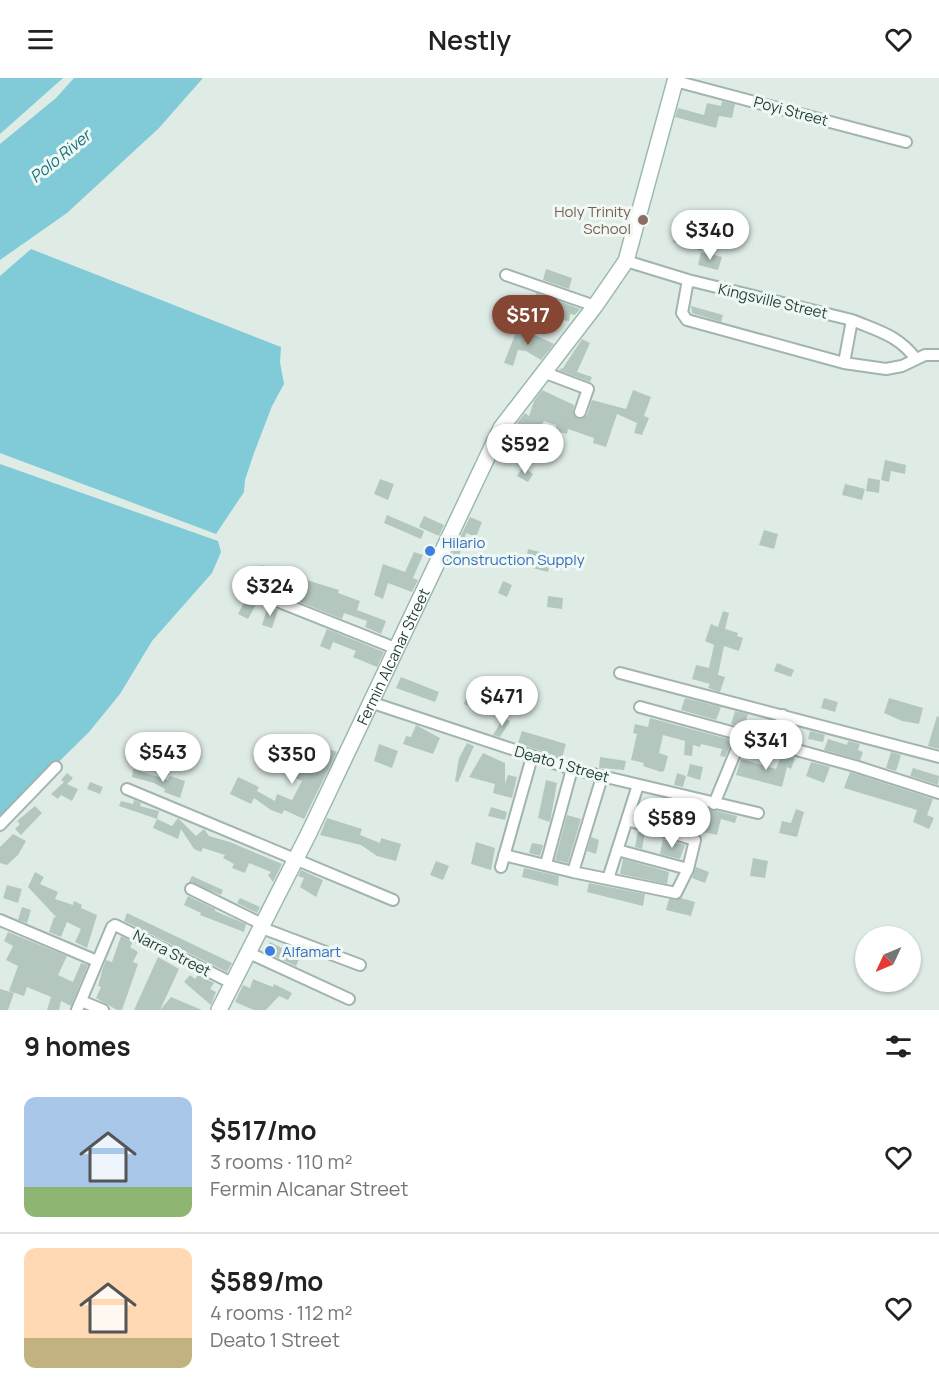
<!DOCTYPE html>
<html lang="en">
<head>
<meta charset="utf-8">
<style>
  :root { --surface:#fff; --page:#f6f6f6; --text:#222; --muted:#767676; --line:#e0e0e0; --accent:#854734 }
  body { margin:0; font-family:Manrope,sans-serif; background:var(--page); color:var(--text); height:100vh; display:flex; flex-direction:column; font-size:22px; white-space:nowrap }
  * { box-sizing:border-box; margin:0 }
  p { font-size:20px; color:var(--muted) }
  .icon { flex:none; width:33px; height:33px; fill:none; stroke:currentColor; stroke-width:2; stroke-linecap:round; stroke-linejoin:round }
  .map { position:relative; height:932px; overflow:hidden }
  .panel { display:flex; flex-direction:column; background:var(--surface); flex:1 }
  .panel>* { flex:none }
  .needle { width:39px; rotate:226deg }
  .tools { position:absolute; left:855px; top:848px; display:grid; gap:12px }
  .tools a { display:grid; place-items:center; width:66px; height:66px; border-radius:50%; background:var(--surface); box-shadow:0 2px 4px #0004; font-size:30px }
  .price { position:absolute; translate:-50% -51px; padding:0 14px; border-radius:21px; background:#fff; color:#222; font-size:20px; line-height:39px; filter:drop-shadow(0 2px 3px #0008) }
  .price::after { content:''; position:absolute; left:50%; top:36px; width:18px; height:14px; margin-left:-9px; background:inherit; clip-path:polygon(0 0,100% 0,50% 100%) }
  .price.selected { background:var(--accent); color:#fff }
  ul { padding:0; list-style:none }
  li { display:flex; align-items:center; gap:18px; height:150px; padding:0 24px }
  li+li { border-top:2px solid var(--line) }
  li span { display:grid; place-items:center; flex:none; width:168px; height:120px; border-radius:12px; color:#555 }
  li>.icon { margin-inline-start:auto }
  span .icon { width:72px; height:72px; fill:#fffc; stroke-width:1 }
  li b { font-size:26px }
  h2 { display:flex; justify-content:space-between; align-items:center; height:72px; padding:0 24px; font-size:26px }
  header { display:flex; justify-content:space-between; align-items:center; height:78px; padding:0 24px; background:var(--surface); font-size:27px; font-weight:600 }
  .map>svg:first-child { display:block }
  .water { fill:#81cad7 }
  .building { fill:#b4c7bf }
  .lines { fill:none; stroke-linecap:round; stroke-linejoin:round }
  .street-casing { stroke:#a1b4ad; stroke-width:14 }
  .secondary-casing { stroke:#9cb9ae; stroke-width:18 }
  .street { stroke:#fff; stroke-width:10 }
  .secondary { stroke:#fff; stroke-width:15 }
  .education-dot { fill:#8d6e63; stroke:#f0f8f4; stroke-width:2 }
  .shop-dot { fill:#3f7fe0; stroke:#f0f8f4; stroke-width:2 }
  .labels { text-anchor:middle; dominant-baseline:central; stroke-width:6; stroke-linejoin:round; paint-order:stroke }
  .street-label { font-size:15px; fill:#1e3d35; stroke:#f0f8f4 }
  .education-label { font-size:15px; fill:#785e54; stroke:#f0f8f4; text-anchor:end }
  .shop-label { font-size:15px; fill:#366cbe; stroke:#f0f8f4; text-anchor:start }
  .water-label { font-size:16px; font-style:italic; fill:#136e7f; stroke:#f0f8f4 }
</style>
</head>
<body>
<header><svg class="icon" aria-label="menu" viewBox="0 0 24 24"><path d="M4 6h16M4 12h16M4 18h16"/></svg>Nestly<svg class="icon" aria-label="heart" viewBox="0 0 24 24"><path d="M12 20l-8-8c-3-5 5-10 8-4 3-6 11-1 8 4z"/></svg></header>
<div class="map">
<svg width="939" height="932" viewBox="0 0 939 932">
  <rect width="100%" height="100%" fill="#dfece6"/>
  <path class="water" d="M0 0H63L0 56Z
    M74 0H203L159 50 67 135 0 182V66L56 20Z
    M31 171 281 269 280 284 284 306 272 328 254 375 245 402 244 414 216 456 0 375V198Z
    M0 386 218 463 221 474 212 495 152 563 120 616 89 654 0 742Z"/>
  <path class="building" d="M722 23 735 26 732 40 719 38 716 50 675 39 678 30 704 37 707 25 721 28Z
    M676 155 704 165 701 173 673 164Z
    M701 174 722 179 718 192 698 187Z
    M546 191 572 200 569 211 543 202Z
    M536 215 580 231 575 237 570 236 569 243 561 242 562 233 534 226Z
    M691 228 723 237 721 244 692 235Z
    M518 249 554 266 541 282 526 273 518 272 513 288 504 285Z
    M582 261 590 265 577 294 592 299 590 304 558 292 563 290Z
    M542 312 574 327 573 336 581 341 587 337 592 322 626 331 633 312 651 319 644 338 649 340 642 357 634 355 637 345 617 336 606 369 593 365 594 360 568 351 567 356 555 353 556 347 544 343 536 356 517 345 525 335 529 338 534 323Z
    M885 382 906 387 905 396 891 393 889 404 881 402Z
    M523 389 533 396 528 404 517 398Z
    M868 400 880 402 879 415 866 413Z
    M380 401 394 406 388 422 374 416Z
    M845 406 865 411 862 422 842 417Z
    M387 437 424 453 421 461 384 445Z
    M424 438 444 447 439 458 419 449Z
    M470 439 482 444 476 459 466 455 459 478 452 476Z
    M764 452 778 456 774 471 759 467Z
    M528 471 552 477 548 494 525 488Z
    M414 474 423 477 413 500 418 502 412 514 388 505 383 521 374 517 383 486 405 494Z
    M261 487 275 491 266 508 255 505Z
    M287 496 339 512 338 515 360 523 357 532 386 543 381 556 365 549 367 543 344 535 342 541 282 517Z
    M503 503 512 507 507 519 498 515Z
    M548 518 563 520 562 531 547 529Z
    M247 519 258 523 248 541 238 536Z
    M268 528 278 532 272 550 262 547Z
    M723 533 729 535 725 551 738 555 737 558 743 560 739 573 724 568 718 597 725 599 720 614 708 610 710 606 692 601 696 587 709 590 714 567 705 563 711 546 718 549Z
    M327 551 384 574 377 589 353 579 356 573 333 564 330 572 320 568Z
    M777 585 794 592 791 599 774 593Z
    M401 599 439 614 435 624 396 610Z
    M470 610 479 613 473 630 464 626Z
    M494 618 520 626 514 635 491 628Z
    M685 620 721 629 716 642 681 632Z
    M824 620 838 624 835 634 821 630Z
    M889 620 923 630 919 646 902 643 884 635Z
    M735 633 748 636 744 650 731 646Z
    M937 638 939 639V671L928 668Z
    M504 639 510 643 500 659 493 657Z
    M650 640 732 662 725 679 720 678 722 671 701 666 700 669 693 667 692 678 684 677 685 663 663 657 659 675 668 678 664 693 661 694 643 688 644 685 631 682 637 656 633 655 635 646 648 649Z
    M416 647 440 660 433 676 403 666 406 658 411 659Z
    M522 653 566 666 562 680 518 665Z
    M810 653 825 657 823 664 808 661Z
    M828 661 847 667 848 663 860 666 858 672 863 674 860 682 824 672Z
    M467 665 474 668 458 704 455 703 459 680Z
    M379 666 398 673 392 690 374 683Z
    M322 668 337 674 304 741 284 732 282 736 271 732 254 720 251 726 230 716 238 699 259 709 257 713 275 723 277 716 292 722 302 703 289 697 295 676 316 683Z
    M891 674 901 677 896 693 886 690Z
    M483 675 505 685V706L508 697 517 699 512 720 493 715 495 706 469 699Z
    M782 676 795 680 791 691 787 689 782 709 736 697 741 681 776 691Z
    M600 679 626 683 624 692 599 690Z
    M811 684 830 689 824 705 806 698Z
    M690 686 703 689 700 702 687 698Z
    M913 690 939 698 938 707 910 698Z
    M133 691 168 702 170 698 185 703 180 720 164 714 165 711 154 705 132 699Z
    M850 694 933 721 927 737 934 740 929 751 913 744 917 732 844 710Z
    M67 695 73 700 67 706 78 711 72 723 61 717 58 721 51 716 64 704 61 702Z
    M677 695 686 698 683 709 674 707Z
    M546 702 557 705 550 744 538 740Z
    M90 704 103 709 100 716 87 711Z
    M134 722 141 725 140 728 159 733 157 741 119 728 121 723 133 726Z
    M660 723 668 725 664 744 656 742Z
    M689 726 737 738 735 745 721 741 717 757 703 754 706 741 686 735Z
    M35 728 42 735 21 757 15 751 20 746 17 743Z
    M491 729 507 734 505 742 488 738Z
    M796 731 804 734 797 759 779 755 782 743 791 745Z
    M567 737 581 741 568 785 555 782Z
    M178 740 196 758 204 751 209 758 230 764 282 786 273 804 268 797 271 794 249 785 245 795 232 790 234 786 223 780 225 777 203 770 201 774 194 771 181 751 178 761 153 750 157 741 172 748Z
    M327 740 362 751 360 757 380 765 381 760 401 766 396 783 377 778 361 767 320 757Z
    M638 753 645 755 642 771 635 769Z
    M13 756 26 763 18 777 7 787 0 785V769Z
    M591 759 599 762 596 776 587 773Z
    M663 761 685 767 680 781 660 776Z
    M476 764 495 770 491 792 471 786Z
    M532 765 543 767 540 778 529 775Z
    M753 780 768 783 765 800 750 798Z
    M623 781 669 794 667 806 620 796Z
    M436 783 449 788 443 802 430 797Z
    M696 789 709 794 705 805 692 800Z
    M524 790 559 798 558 808 522 799Z
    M301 792 323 802 316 819 300 809 304 800 298 798Z
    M35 794 44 799 40 806 58 814 55 821 73 827 74 823 82 827 81 830 97 837 87 870 75 864 81 851 67 844 61 859 49 854 54 839 57 840 28 809Z
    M192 798 223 812 221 817 189 804Z
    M589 805 645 816 643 828 587 814Z
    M7 807 22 811 18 825 3 820Z
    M188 818 215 831V833L246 846 244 854 200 837 201 835 184 827Z
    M240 820 260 829 257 835 237 825Z
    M681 820 695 824 691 838 666 832 669 821Z
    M22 829 31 832 27 845 18 842Z
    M127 835 232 885 227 894 124 843Z
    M8 854 67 878 58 897 73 904 81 885 88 887 71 928 61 923 59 932H47L51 919 27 909 24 918 9 913 18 888 6 882 13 868 4 863Z
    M121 858 133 864 130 869 138 874 133 884 138 886 122 932H117L96 920 101 909 98 908 103 890 106 882 112 884Z
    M270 864 300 879 296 888 265 874Z
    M158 879 179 891 160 932 171 919 202 932H134Z
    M190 897 195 901 198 897 214 905 210 911 216 914 211 927 184 904Z
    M253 901 273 909 274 906 292 915 288 922 279 918 266 932H254L235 924 243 907 250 910Z
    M0 911 14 915 8 932H0Z"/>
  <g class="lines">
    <defs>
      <path id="street" d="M675 3 906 64
        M626 183 688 202 852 242 844 285
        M506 197 595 228
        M688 202 682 235 687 242 844 285 886 291 902 288 925 277H939
        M852 242C878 253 898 257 916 281
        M543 294 588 311 580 334
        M249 512 395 570
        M620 595 939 679
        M370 624 572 691 758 735
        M640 629 855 688 939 715
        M774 666 783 637
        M127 711 393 822
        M714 726 742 658
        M0 747 56 689
        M617 772 688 791
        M504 777 573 794 676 815 688 791 695 762 627 742
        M546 786 572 691
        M501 789 532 679
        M573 794 602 699
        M608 801 638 707
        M191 811 264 847
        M0 842 97 883
        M262 850 360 887
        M249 875 349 921
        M81 923 103 932
        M77 932 112 849 115 847 232 905"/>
      <g id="secondary">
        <path id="s1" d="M219 932 308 757 501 350 595 228 626 183 676 0"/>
      </g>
    </defs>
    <use href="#street" class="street-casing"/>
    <use href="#secondary" class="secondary-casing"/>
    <use href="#street" class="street"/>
    <use href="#secondary" class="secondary"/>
  </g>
  <circle class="education-dot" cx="643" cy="142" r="6"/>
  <g class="shop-dot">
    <circle cx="430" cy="473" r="6"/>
    <circle cx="270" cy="873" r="6"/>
  </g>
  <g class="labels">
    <g class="street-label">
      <text transform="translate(791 33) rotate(15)">Poyi Street</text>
      <text transform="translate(773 223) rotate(13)">Kingsville Street</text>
      <text stroke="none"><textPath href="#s1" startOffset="394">Fermin Alcanar Street</textPath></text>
      <text transform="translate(562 686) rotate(16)">Deato 1 Street</text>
      <text transform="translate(172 875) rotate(27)">Narra Street</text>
    </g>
    <g class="education-label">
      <text x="631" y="133">Holy Trinity<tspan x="631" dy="17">School</tspan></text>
    </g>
    <g class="shop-label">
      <text x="442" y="464">Hilario<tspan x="442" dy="17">Construction Supply</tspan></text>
      <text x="282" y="873">Alfamart</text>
    </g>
    <g class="water-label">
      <text transform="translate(60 78) rotate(-39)">Polo River</text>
    </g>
  </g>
</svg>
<div class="tools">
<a><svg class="needle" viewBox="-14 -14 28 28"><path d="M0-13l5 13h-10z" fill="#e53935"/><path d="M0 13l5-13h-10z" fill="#767676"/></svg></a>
</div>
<b class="price" style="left:710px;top:183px">$340</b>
<b class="price selected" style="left:528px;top:268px">$517</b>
<b class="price" style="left:525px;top:397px">$592</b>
<b class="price" style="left:270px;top:539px">$324</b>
<b class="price" style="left:502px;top:649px">$471</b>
<b class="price" style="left:766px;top:693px">$341</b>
<b class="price" style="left:163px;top:705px">$543</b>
<b class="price" style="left:292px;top:707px">$350</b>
<b class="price" style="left:672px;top:771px">$589</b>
</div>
<section class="panel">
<h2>9 homes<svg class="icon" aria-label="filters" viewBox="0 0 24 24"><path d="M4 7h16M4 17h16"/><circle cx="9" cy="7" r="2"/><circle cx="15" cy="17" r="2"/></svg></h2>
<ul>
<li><span style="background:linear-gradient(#a9c7e8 75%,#8fb573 0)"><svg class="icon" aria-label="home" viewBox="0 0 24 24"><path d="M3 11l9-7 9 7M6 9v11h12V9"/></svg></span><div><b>$517/mo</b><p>3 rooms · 110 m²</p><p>Fermin Alcanar Street</p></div><svg class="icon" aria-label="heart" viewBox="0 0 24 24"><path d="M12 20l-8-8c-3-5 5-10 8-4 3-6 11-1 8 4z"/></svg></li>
<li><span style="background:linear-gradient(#ffd9b3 75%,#c2b280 0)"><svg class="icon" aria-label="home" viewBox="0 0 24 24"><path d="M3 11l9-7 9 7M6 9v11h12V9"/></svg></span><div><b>$589/mo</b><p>4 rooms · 112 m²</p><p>Deato 1 Street</p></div><svg class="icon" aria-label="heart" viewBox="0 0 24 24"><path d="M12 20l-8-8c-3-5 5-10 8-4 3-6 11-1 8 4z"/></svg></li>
</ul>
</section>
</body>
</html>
